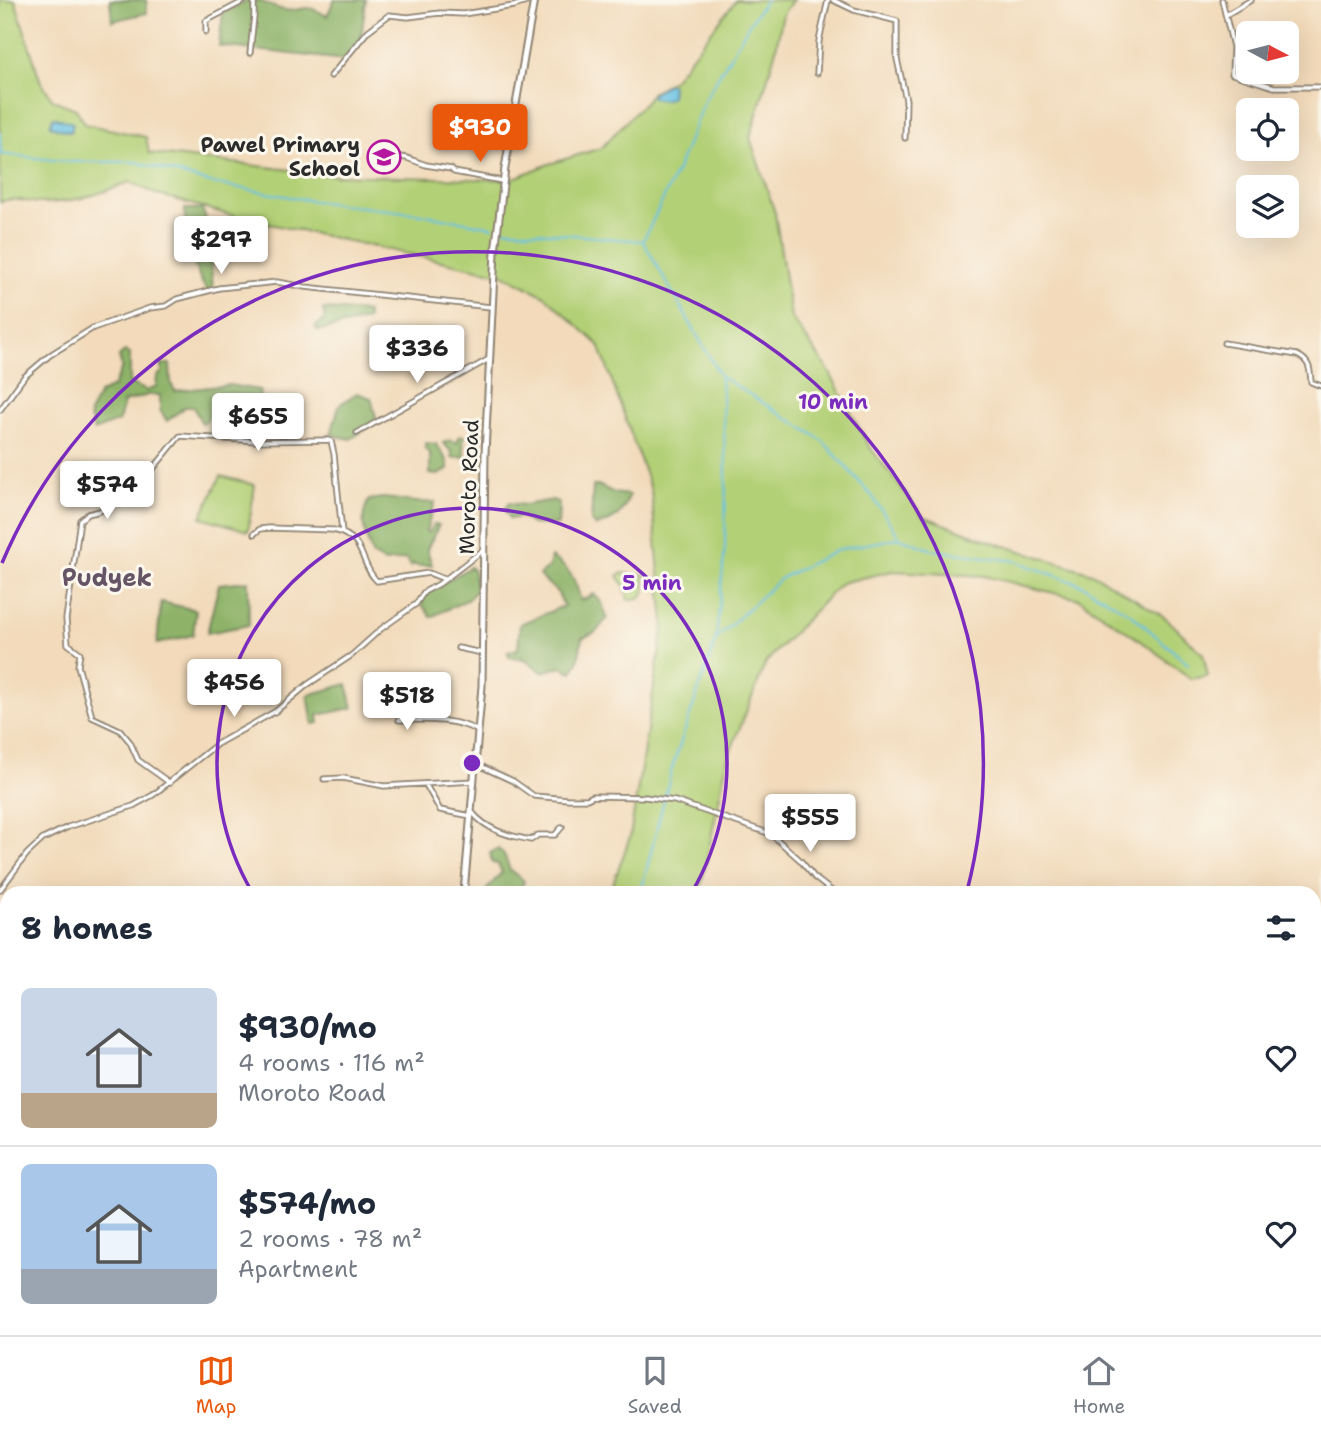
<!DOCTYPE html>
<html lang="en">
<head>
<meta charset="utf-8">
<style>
  :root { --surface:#fff; --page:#f6f6f7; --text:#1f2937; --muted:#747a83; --line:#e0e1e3; --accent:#ea580c }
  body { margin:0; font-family:"Shantell Sans",sans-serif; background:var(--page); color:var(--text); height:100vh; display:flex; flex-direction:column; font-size:26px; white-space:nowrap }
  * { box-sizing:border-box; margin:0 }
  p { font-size:23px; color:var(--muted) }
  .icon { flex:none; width:38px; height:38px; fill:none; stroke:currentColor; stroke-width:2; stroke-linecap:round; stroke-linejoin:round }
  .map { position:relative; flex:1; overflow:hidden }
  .sheet { position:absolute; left:0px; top:886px; width:1321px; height:450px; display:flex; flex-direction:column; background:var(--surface); border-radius:21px 21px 0 0; box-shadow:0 7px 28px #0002 }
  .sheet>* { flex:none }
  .needle { width:46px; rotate:97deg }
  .tools { position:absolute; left:1236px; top:21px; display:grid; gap:14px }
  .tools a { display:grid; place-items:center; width:63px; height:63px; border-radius:10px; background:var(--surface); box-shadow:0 7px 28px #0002; font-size:35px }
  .price { position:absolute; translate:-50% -60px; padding:0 16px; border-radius:7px; background:#fff; color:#222; font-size:23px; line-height:46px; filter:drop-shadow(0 2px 4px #0008) }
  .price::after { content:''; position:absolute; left:50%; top:42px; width:21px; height:16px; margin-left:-10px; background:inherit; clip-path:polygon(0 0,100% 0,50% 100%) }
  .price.selected { background:var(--accent); color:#fff }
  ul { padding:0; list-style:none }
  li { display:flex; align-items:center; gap:21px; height:175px; padding:0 21px }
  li+li { border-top:2px solid var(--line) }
  li span { display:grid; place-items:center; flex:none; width:196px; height:140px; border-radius:10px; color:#555 }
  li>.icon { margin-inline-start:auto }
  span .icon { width:84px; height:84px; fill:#fffc; stroke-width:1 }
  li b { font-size:30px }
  h2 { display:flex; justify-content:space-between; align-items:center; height:84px; padding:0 21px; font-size:30px }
  .tabs { display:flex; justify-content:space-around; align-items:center; height:98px; border-top:2px solid var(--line); background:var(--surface); font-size:19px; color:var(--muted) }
  .tabs a { display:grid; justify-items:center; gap:4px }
  .tabs .selected { color:var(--accent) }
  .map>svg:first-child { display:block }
  .green { fill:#b2d076; stroke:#6e7e50; stroke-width:2 }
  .forest { fill:#8db267; stroke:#5c6e49; stroke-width:2 }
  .water { fill:#66c1e4; stroke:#487688; stroke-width:2 }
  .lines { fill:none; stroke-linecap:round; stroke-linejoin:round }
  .stream { stroke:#66c1e4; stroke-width:2 }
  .street-casing { stroke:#8e8272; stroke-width:7 }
  .secondary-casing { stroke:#8e8272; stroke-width:9 }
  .street { stroke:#fff; stroke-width:3.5 }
  .secondary { stroke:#fff; stroke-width:5 }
  .ring { fill:none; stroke:#7b2cbf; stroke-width:3.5 }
  .labels { text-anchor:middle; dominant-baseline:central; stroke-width:6; stroke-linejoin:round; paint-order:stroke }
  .poi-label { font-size:21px; font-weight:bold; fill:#2b2b2b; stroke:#fbf7ec; text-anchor:end }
  .street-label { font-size:21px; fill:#2b2b2b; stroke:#fbf7ec }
  .quarter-label { font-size:24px; font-weight:bold; fill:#645466; stroke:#fbf7ec }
  .centre { fill:#7b2cbf; stroke:#fbf7ec; stroke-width:3.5 }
  .ring-label { font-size:21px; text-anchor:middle; font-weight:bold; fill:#7b2cbf; stroke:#fbf7ec; stroke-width:6; stroke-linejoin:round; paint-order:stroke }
</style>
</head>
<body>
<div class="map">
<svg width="1321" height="1335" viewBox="0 0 1321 1335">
  <rect width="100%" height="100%" fill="#fbf7ec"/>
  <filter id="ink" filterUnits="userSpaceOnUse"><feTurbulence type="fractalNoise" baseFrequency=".0143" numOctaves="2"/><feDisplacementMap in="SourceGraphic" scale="14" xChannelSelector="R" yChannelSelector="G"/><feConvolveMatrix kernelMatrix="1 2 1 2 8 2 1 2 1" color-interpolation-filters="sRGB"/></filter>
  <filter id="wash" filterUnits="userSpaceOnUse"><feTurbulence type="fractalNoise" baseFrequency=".00686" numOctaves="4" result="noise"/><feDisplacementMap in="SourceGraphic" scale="28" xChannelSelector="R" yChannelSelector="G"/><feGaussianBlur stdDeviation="1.57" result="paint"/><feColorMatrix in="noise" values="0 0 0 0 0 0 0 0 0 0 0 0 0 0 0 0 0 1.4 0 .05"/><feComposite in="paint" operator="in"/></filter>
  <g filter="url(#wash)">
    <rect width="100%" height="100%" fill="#f2daba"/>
    <path class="green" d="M0 0H15L40 80 53 100 76 109 85 124 146 137 149 153 333 175 509 180 549 164 601 148 647 100 651 93 673 80 736 0H793L783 14 775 53 750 138 775 213 791 317 829 371 868 445 923 516 992 542 1092 573 1166 618 1203 654 1208 676 1191 679 1148 646 1079 599 984 576 892 571 841 583 766 662 727 760 700 892H610L630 837 664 623 651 490 599 345 545 296 501 274 237 217 156 194 130 182C105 192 71 203 44 203 27 203 16 196 0 202Z
      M221 476 255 485 248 531 201 517Z
      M621 573 645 575V591L641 598 628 600 625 586 618 576Z
      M636 1328H805L809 1335H637Z"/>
    <path class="forest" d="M110 0H146L147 13 112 21Z
      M248 0C266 0 271 8 285 10 308 12 302 1 327 16L334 0H366L361 38 345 60 219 46 223 13Z
      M185 209H202L208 224 213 290 207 291C193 269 184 235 185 209Z
      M323 309 367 312V320L318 331 315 327 325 319Z
      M125 351 130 354V383L147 391 156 386 157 377 162 372V364H170L171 384 175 391 229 385 260 390 257 420 248 421 244 442 205 434 220 432 232 424 223 412H212L206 422 202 423 193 407H185L167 421 160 410V395H148L124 402 119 421 94 431 89 413 100 393 113 387 122 367 119 357Z
      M357 393 371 398 377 421 351 439 331 435 339 405Z
      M465 436 463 442 465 457 452 458V452L443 443 451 440 457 443 459 437Z
      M425 443 436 444 448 462V470L438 475 430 474V453L425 449Z
      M598 485 614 493 629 495C624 513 614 522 595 526L591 522 593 486Z
      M382 498C400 499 417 504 435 502L426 531 429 533 434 524 439 525 427 549 432 565 418 566 413 564 411 567 406 559 385 562 373 556C365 536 358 519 369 500Z
      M553 500 559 503 558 525 531 524 522 517 510 519 505 509 509 503 524 505Z
      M551 557C571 569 575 579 581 601L594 594C602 601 604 608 607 618L596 632 582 638 578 662 572 672 561 667 542 672 525 659 509 657 508 652 518 649 520 624 564 606 558 593 539 575 549 567Z
      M470 567 474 571 476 591 467 600 431 617 420 602 426 594Z
      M248 581 249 625 207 633 219 584Z
      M161 602 196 610 193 635 157 644Z
      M347 684 353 708 318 715 319 723 313 724 308 695Z
      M498 849 504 854 510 870 524 881C520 898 500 893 485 892L502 872 498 864 492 863 490 853Z"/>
    <path class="water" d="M667 84 672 85 671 97 664 100 653 98 651 95Z
      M53 117 73 123 71 132 50 126Z"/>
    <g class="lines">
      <path class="stream" d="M0 133 1 153
        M0 154 71 162H136L211 183 313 201 421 214 493 227
        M503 229 642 241
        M643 241 678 168 704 101 751 21 766 0
        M722 377 822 440 872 496 900 538 933 550 1015 561 1082 585 1131 614 1188 664
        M716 639 781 578 840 549 899 538
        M641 892 672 768 716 639 725 547 726 470 721 377 643 241
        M729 1328 732 1335"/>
    </g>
  </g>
  <g filter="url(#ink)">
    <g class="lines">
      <defs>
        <path id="street" d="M833 0 854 10 897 21V59L906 100 905 138
          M1222 0 1233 47 1232 74 1274 87H1321
          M1226 15 1251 0
          M206 32V21L246 0
          M250 53 254 16V0
          M817 73 819 41 828 0
          M331 76 368 31 389 15 408 17 440 13 463 14 514 6 533 0
          M372 153 407 158 426 165 451 169 454 172 502 181
          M1224 343 1297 355C1310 361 1310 369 1311 382L1321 386
          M0 410 24 377 50 355 93 328 150 308 166 306 177 299 219 288 277 282 305 287 491 307
          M357 433 489 359
          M254 534 260 529 269 528 334 530C368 539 358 563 377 581L429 573 444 579
          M458 648 482 653
          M401 681 399 720C427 720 454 718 478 731
          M476 764 513 781 534 796 568 799H587L593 796 645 797 675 801 771 834 800 860 815 878 833 892
          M324 779 343 778 384 786 474 781
          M170 783 138 760 130 742 120 730 92 717 78 666 80 653 68 644 66 619 80 520 88 514 100 511 114 499 139 486 180 436 257 441 328 440 331 441 334 454 342 532
          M426 785 440 810 471 816
          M472 812C486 830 509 836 531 840L538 835H555L562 827
          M0 890 27 854 43 839 68 827 133 806 153 795 217 744 276 711 307 685 352 655 381 629 416 604 424 592 439 584 482 551
          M1314 1039 1321 1036
          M0 1126 7 1123
          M993 1328V1335
          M1047 1328 1048 1335
          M1303 1328 1314 1330 1316 1335
          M75 1335 76 1328"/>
        <path id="secondary" d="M464 892 482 686 485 453 495 252 505 168 534 0
          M474 1328 475 1335"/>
      </defs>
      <use href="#street" class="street-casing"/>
      <use href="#secondary" class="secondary-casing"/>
      <use href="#street" class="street"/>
      <use href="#secondary" class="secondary"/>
    </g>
  </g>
  <g class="ring">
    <path d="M252 892A255 255 0 1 1 692 892"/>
    <path d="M2 563A511 511 0 0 1 967 891"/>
  </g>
  <defs>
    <symbol id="school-ring" viewBox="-11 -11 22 22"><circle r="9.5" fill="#fbf7ec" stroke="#b5179e" stroke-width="1.5"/><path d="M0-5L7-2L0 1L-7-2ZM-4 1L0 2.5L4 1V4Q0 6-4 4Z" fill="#b5179e"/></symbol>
  </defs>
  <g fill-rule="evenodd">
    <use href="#school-ring" x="365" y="138" width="38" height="38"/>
  </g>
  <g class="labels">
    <g class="poi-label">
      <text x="360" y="145">Pawel Primary<tspan x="360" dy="24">School</tspan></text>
    </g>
    <g class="street-label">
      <text transform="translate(469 487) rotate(-88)">Moroto Road</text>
    </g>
    <g class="quarter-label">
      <text x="107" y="578">Pudyek</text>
    </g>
  </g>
  <circle cx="472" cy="763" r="10" class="centre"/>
  <g class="ring-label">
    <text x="833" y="409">10 min</text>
    <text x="652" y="590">5 min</text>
  </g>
</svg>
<div class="tools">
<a><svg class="needle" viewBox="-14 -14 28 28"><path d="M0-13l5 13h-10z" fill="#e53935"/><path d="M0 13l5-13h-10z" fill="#747a83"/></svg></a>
<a><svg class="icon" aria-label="locate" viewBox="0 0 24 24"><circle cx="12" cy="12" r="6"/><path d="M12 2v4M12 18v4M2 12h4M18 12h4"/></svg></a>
<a><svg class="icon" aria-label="layers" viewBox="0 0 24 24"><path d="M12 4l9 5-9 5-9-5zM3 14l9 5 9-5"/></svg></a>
</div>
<b class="price selected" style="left:480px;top:164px">$930</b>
<b class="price" style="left:221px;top:276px">$297</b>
<b class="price" style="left:417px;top:385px">$336</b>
<b class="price" style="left:258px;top:453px">$655</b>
<b class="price" style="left:107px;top:521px">$574</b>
<b class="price" style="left:234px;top:719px">$456</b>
<b class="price" style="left:407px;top:732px">$518</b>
<b class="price" style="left:810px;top:854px">$555</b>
<section class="sheet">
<h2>8 homes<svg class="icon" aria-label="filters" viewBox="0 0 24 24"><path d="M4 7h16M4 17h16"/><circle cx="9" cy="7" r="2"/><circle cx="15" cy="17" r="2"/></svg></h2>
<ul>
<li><span style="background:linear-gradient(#c9d6e8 75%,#b9a48a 0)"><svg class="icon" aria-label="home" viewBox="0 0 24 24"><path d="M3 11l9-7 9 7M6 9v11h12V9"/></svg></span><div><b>$930/mo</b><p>4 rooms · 116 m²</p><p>Moroto Road</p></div><svg class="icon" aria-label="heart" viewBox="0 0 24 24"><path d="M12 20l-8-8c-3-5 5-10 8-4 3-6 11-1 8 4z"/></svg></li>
<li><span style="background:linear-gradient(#a9c7e8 75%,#9aa5b1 0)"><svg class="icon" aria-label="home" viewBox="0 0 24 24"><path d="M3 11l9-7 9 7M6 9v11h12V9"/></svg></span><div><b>$574/mo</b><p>2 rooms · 78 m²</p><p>Apartment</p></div><svg class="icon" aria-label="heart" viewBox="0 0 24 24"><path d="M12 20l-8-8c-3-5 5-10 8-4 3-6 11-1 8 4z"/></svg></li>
</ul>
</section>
</div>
<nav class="tabs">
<a class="selected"><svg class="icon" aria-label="map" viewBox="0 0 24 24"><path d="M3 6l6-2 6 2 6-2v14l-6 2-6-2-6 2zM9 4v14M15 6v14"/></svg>Map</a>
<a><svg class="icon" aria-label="saved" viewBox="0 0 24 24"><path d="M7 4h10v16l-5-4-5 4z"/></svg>Saved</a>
<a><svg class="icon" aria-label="home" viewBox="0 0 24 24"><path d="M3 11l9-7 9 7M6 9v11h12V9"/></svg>Home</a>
</nav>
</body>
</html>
